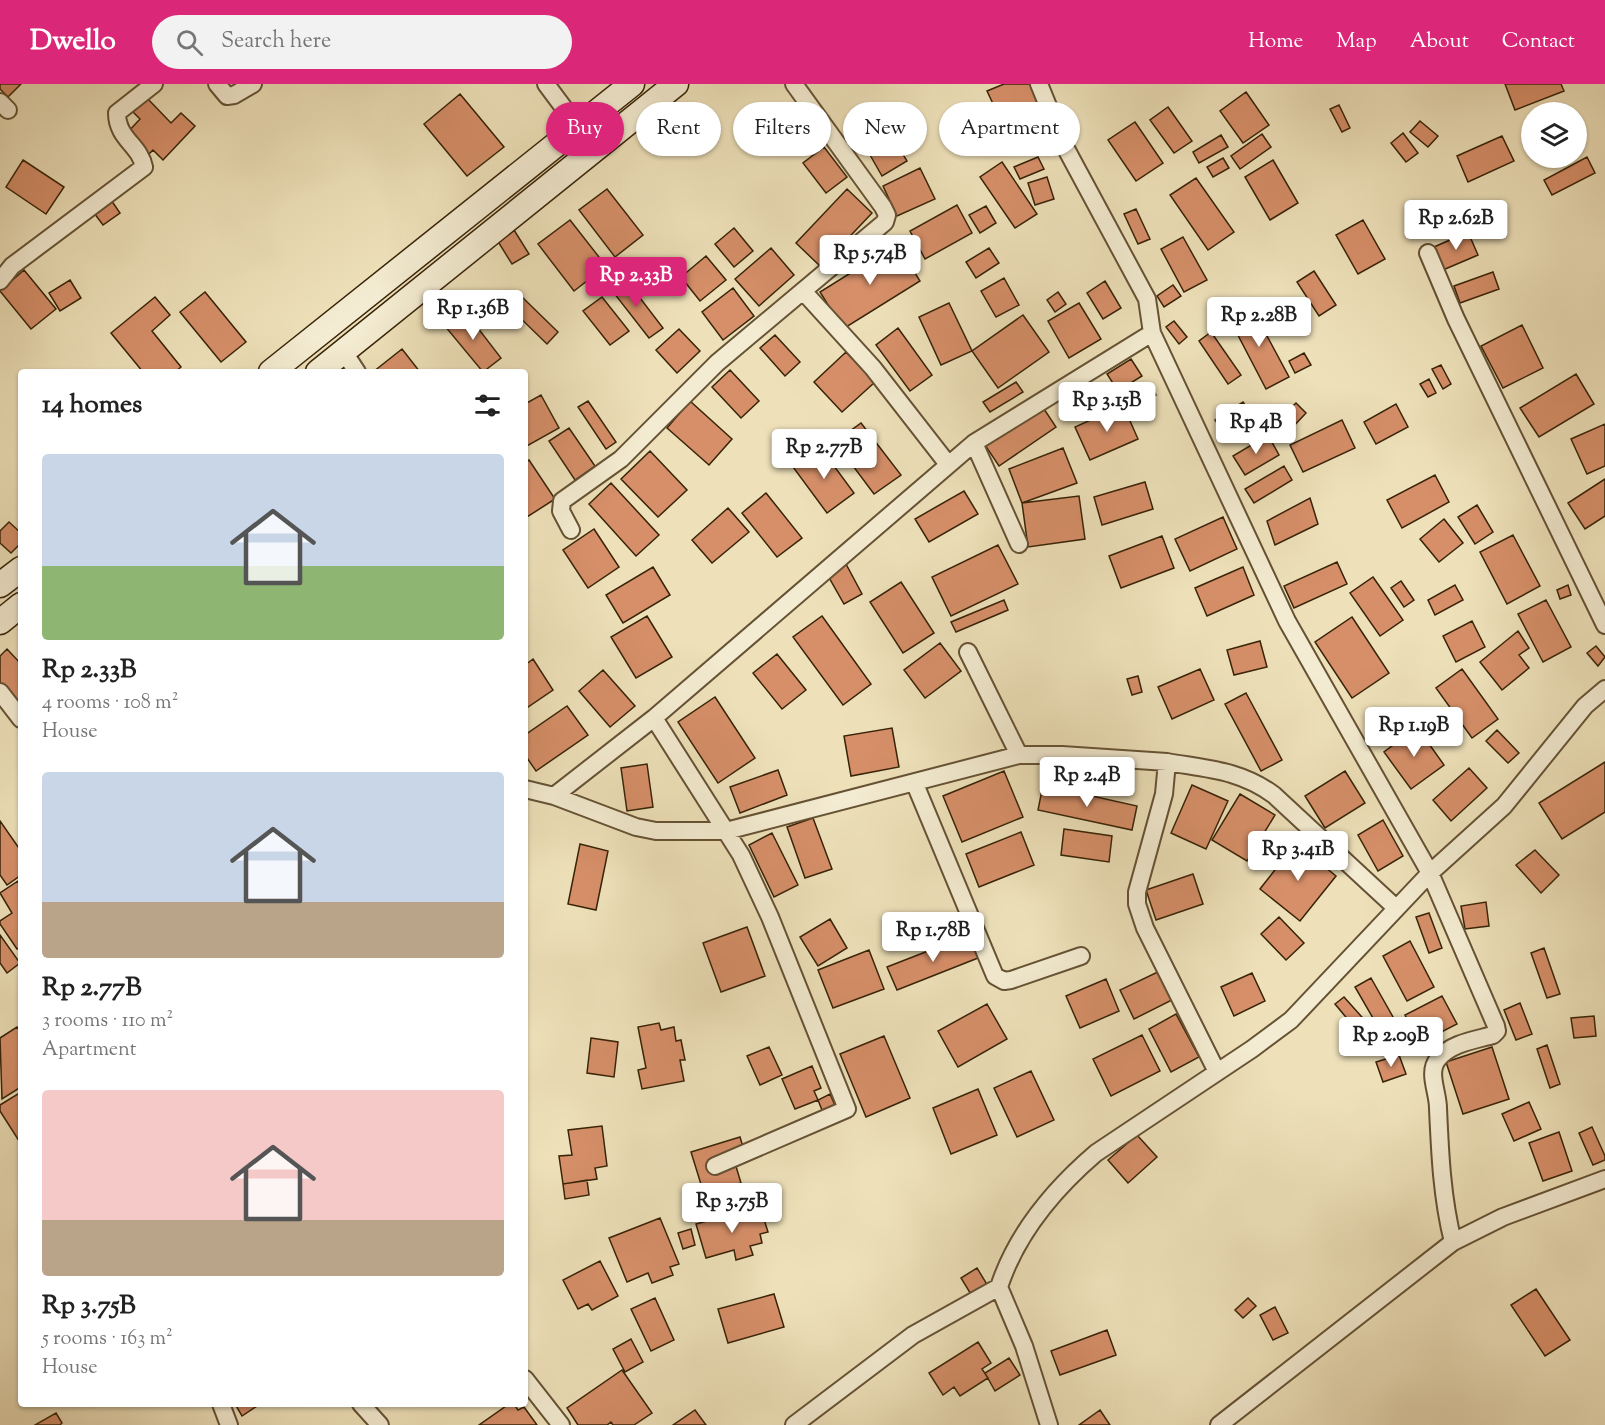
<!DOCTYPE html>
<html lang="en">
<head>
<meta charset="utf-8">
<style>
  :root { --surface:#fff; --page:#f2f2f2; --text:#222; --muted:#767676; --accent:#db2777 }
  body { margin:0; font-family:"Sorts Mill Goudy",serif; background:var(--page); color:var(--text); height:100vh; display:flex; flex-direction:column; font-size:22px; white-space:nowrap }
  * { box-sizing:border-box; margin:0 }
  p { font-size:20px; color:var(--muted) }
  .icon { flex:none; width:33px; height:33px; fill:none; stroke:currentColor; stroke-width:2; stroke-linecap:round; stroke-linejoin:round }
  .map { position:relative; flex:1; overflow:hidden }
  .panel { position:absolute; left:18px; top:285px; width:510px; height:1038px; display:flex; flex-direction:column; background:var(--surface); border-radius:6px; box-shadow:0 2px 4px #0004 }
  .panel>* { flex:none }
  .guide { position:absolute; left:546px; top:18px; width:570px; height:54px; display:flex; gap:12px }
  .controls { position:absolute; left:1521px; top:18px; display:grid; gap:12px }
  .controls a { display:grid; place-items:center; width:66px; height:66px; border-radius:50%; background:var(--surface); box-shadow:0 2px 4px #0004; font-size:30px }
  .price { position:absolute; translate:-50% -51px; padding:0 14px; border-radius:6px; background:#fff; color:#222; font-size:20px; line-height:39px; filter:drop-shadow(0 2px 3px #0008) }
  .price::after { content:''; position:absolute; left:50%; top:36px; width:18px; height:14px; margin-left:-9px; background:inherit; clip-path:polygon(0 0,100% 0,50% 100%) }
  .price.current { background:var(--accent); color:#fff }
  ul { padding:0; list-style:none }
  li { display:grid; align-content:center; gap:12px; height:318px; padding:0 24px }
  li span { display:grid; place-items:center; height:186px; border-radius:6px; color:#555 }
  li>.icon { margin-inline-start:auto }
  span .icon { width:108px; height:108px; fill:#fffc; stroke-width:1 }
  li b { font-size:26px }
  h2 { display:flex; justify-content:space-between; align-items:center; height:72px; padding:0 24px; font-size:26px }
  .tag { padding:0 21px; border-radius:27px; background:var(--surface); box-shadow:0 2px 4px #0004; font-size:21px; line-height:54px }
  .tag.current { background:var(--accent); color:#fff }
  header { display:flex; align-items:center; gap:36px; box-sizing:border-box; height:84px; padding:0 30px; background:var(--accent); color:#fff }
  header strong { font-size:28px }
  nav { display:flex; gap:33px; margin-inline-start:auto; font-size:21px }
  .search { width:420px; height:54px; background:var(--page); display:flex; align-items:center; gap:15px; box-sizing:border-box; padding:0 21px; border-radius:33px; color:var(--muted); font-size:22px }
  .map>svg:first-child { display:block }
  .building { fill:#d68f69; stroke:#372307; stroke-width:1.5 }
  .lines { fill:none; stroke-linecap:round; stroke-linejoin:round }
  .street-casing { stroke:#655234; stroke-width:20 }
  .secondary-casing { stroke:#372307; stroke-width:27 }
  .street { stroke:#f4ecd2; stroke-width:16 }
  .secondary { stroke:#f4ecd2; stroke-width:24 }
</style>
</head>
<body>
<header>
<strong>Dwello</strong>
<div class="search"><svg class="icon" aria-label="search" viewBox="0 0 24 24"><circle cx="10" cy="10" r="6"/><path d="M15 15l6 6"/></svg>Search here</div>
<nav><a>Home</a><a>Map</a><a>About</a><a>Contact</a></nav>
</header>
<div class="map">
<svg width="1605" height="1341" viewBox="0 0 1605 1341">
  <rect width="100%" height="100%" fill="#eee1ba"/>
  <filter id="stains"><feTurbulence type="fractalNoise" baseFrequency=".00333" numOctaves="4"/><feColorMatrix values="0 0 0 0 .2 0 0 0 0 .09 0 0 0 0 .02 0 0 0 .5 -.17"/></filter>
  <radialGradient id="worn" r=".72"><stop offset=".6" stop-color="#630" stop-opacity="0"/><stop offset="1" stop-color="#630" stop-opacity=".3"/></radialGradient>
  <path class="building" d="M0 0H21L8 13 0 5Z
    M1004 0H1030L1041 24 1003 41 987 7Z
    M1505 0H1561L1564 7 1515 26Z
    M1246 8 1269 41 1243 59 1220 27Z
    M460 10 504 63 467 92 424 40Z
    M146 13 171 39 181 29 195 42 163 76 153 66 149 70 127 49 140 35 132 27Z
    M1339 21 1350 44 1342 48 1330 25Z
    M1168 23 1192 57 1174 69 1150 36Z
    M882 34 907 77 882 92 857 48Z
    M1420 37 1438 52 1428 63 1410 48Z
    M1135 38 1163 79 1136 97 1108 56Z
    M1403 49 1418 69 1406 78 1391 59Z
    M1262 50 1271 63 1240 85 1231 72Z
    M1221 51 1228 63 1199 79 1193 68Z
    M1502 52 1514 77 1468 98 1457 72Z
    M824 63 847 93 826 109 803 79Z
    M1038 73 1044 85 1020 95 1014 83Z
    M1587 73 1595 89 1552 111 1544 96Z
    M1223 74 1229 84 1213 93 1207 83Z
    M23 76 64 103 46 130 6 103Z
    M1273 76 1298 119 1270 136 1245 93Z
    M1002 78 1037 130 1015 144 980 93Z
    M920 84 935 115 897 132 883 102Z
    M1047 93 1054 115 1035 121 1028 99Z
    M1196 94 1234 148 1208 166 1170 111Z
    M607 105 643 151 615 173 579 126Z
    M847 105 872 129 821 183 796 159Z
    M109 113 120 129 103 141 91 125Z
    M957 121 972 149 925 175 910 147Z
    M986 122 996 139 980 149 969 131Z
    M1136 125 1150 155 1138 160 1124 130Z
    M570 136 606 182 574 207 538 160Z
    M1363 136 1385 175 1358 190 1336 151Z
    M734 144 753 167 734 183 715 160Z
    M514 146 529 170 512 180 497 156Z
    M1468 148 1478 171 1443 186 1434 163Z
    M1183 153 1207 196 1184 208 1161 165Z
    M897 160 920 197 843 245 820 208Z
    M771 164 794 191 759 222 735 195Z
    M989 164 999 179 976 194 966 178Z
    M706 172 726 196 700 217 681 193Z
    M24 186 56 225 31 245 0 207Z
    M1314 187 1336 221 1319 232 1297 198Z
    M1493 188 1499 205 1460 219 1454 202Z
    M624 193 663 244 649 254 610 204Z
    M1004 194 1019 221 996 233 981 207Z
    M70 196 81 214 60 227 49 209Z
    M1105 197 1121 224 1103 235 1087 209Z
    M1173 201 1181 212 1164 223 1157 212Z
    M733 204 754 232 723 256 702 228Z
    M205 208 246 258 221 278 180 228Z
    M1058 208 1066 220 1055 228 1047 216Z
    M155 213 170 231 152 247 181 283 175 288H143L111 249Z
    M522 213 558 248 547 260 511 225Z
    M602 213 629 247 610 261 583 227Z
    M949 219 972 267 941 281 919 233Z
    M1079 219 1101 255 1069 274 1048 237Z
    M1251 222 1289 293 1266 305 1229 234Z
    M464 226 501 274 483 288 444 241Z
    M1023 231 1049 268 998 304 972 267Z
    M1174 237 1187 253 1179 260 1166 243Z
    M1522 241 1543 284 1503 304 1481 262Z
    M898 244 932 291 910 307 876 261Z
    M679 245 700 267 677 289 656 266Z
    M1211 248 1241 291 1228 300 1199 257Z
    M775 251 800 278 785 292 760 264Z
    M402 265 420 288H373Z
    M846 268 875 298 842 328 814 298Z
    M1304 269 1311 281 1295 289 1289 277Z
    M1131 275 1142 292 1118 307 1107 290Z
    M1441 281 1451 300 1443 305 1432 285Z
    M730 286 759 317 741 334 712 303Z
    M1576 290 1594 320 1539 353 1520 324Z
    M1429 295 1436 309 1428 313 1420 300Z
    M1016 298 1023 308 990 328 983 318Z
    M1149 299 1156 311 1140 322 1132 311Z
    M541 311 559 344 525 363V320Z
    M588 317 616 358 606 365 578 323Z
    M690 317 732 355 709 381 667 344Z
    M1243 318 1257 340 1229 358 1215 336Z
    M1296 319 1306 329 1290 346 1279 335Z
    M1396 320 1408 343 1376 360 1364 338Z
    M1123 321 1138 355 1090 376 1075 343Z
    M1042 322 1056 343 999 382 985 361Z
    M1342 336 1355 364 1303 388 1290 361Z
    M861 339 901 391 874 410 835 358Z
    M1605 340V382L1587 390 1571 355Z
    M569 344 595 382 575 396 549 357Z
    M1268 351 1279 371 1245 391 1233 372Z
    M820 363 854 409 827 429 793 383Z
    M1063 364 1077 399 1022 419 1009 385Z
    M650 367 687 406 658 433 621 395Z
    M529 376 555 415 527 433 525 378Z
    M1284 382 1292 396 1254 419 1245 405Z
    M1435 391 1449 418 1402 444 1387 416Z
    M1605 395V432L1585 445 1568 419Z
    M1145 398 1153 425 1102 441 1094 413Z
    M611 399 659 451 636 472 589 420Z
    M964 407 978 430 929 458 915 435Z
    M766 409 802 454 777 473 742 429Z
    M1079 412 1085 455 1028 463 1022 419Z
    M1310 414 1318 440 1275 461 1267 437Z
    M1477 421 1493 448 1475 460 1458 433Z
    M728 424 749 448 712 479 692 456Z
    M1223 433 1237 465 1190 487 1175 455Z
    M1444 435 1463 459 1439 478 1420 455Z
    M9 438 21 449V459L11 469 0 459V447Z
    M594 445 619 483 588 504 563 466Z
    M1513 451 1540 502 1507 520 1480 468Z
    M1162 452 1174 484 1121 504 1109 472Z
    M998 461 1018 500 951 532 932 493Z
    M1337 478 1347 500 1294 524 1284 502Z
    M846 480 862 510 844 520 827 490Z
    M653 483 670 511 623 539 606 511Z
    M1243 483 1254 511 1207 532 1195 504Z
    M1373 493 1403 536 1380 552 1350 509Z
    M1401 497 1414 516 1404 523 1391 504Z
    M901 498 934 549 903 569 870 518Z
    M1455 501 1463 516 1435 531 1428 516Z
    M1568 501 1571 511 1560 515 1557 506Z
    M1004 516 1008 526 956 548 951 538Z
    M1546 516 1571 563 1543 578 1518 530Z
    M647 532 672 573 636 594 611 553Z
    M822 532 871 600 843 621 793 553Z
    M1352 533 1389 589 1352 614 1315 558Z
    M1472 537 1485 563 1456 578 1443 552Z
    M1518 547 1529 564 1519 571 1529 584 1502 606 1480 578Z
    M1260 557 1267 583 1234 591 1227 566Z
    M940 559 961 587 925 614 904 586Z
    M1596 562 1605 573 1598 582 1587 569Z
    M7 565 21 580V623L0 599V572Z
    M777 570 806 606 782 625 753 589Z
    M533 575 553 606 525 625V581Z
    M1200 585 1214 616 1172 635 1158 603Z
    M1462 585 1498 635 1472 654 1436 604Z
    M603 586 635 622 610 643 579 607Z
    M1138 592 1142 608 1132 611 1127 595Z
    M1246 609 1282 676 1261 687 1225 620Z
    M715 613 755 674 718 699 678 638Z
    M567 622 588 651 536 687 525 671V651Z
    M1417 643 1444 681 1411 705 1384 668Z
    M892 644 899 683 851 692 844 652Z
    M1497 646 1519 669 1508 679 1486 657Z
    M1605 678V728L1562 755 1539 719Z
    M1081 679 1093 682 1090 702 1078 700Z
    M647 680 653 723 627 727 621 684Z
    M1469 684 1487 704 1451 737 1433 716Z
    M778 686 787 711 740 729 730 703Z
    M1004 687 1023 733 962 758 943 712Z
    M1345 687 1365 719 1325 744 1305 712Z
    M1043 701 1137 722 1132 746 1038 726Z
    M1192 701 1228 717 1206 765 1171 749Z
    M1240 710 1275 731 1247 777 1212 756Z
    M813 734 832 785 805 794 787 743Z
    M1383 736 1403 772 1378 787 1358 751Z
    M0 737 21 767V791L7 801 0 791Z
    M1064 745 1112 752 1109 778 1061 771Z
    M1021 748 1034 781 979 803 966 770Z
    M772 749 798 801 774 813 749 761Z
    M1296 759 1336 792 1300 837 1260 805Z
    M580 760 608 767 596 826 568 820Z
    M1535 766 1559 791 1541 809 1516 781Z
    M1193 790 1203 820 1156 836 1146 806Z
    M18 797 21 802V863L17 865 0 840V837L12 829 0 809Z
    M1486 818 1489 842 1465 845 1461 822Z
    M1429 829 1442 864 1429 869 1416 833Z
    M1279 833 1304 859 1286 876 1261 850Z
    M830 835 847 864 818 882 800 853Z
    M747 843 765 892 721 908 703 859Z
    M0 851 20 879 7 889 0 879Z
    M969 851 978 874 897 906 887 883Z
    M1410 857 1434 903 1407 917 1383 872Z
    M1544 864 1560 910 1547 914 1531 869Z
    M869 866 884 905 833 924 818 886Z
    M1164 885 1178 913 1134 935 1120 906Z
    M1252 889 1265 917 1234 932 1221 903Z
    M1371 894 1393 933 1377 941 1355 903Z
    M1106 895 1119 927 1080 944 1066 912Z
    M1442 912 1457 940 1420 959 1405 931Z
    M1344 913 1369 941 1360 950 1335 920Z
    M1520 919 1532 950 1516 956 1504 926Z
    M987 920 1007 955 958 983 938 947Z
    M1176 930 1199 973 1171 988 1149 945Z
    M1594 932 1596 952 1574 954 1571 934Z
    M659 939 661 946 674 943 676 957 681 956 685 976H680L684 997 642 1005 638 986 646 984 638 943Z
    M17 943 21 948V1003L2 1015 0 954Z
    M1142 951 1160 987 1111 1012 1093 975Z
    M884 952 910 1014 866 1033 840 970Z
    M591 954 618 958 614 993 587 989Z
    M1547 961 1560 1000 1550 1004 1537 965Z
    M769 963 782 991 760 1001 747 972Z
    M1492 963 1509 1015 1463 1030 1446 978Z
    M1399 971 1406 990 1383 998 1376 978Z
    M812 982 821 1004 814 1007 818 1016 795 1025 782 995Z
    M1031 987 1054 1036 1017 1053 994 1004Z
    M978 1005 997 1051 951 1070 933 1024Z
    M21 1008V1060L0 1027V1021Z
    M830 1010 837 1026 824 1031 818 1016Z
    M1529 1018 1541 1045 1514 1057 1502 1030Z
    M602 1042 607 1082 595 1084 597 1095 563 1100 559 1072 572 1071 568 1046Z
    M1592 1043 1605 1072V1076L1593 1081 1579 1049Z
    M1559 1048 1572 1087 1543 1097 1529 1059Z
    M1137 1051 1157 1073 1128 1099 1108 1076Z
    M740 1053 747 1076 735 1079 741 1099 704 1110 691 1068Z
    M587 1096 589 1111 565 1115 563 1100Z
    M751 1125 754 1135 763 1132 768 1148 760 1150 762 1159 750 1162 753 1171 736 1176 734 1166 706 1174 696 1140Z
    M660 1134 679 1180 670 1183 673 1191 652 1199 648 1189 627 1198 609 1154Z
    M691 1145 695 1161 683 1165 678 1149Z
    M600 1177 618 1212 592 1226 588 1220 578 1225 563 1196Z
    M977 1184 988 1202 972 1212 961 1194Z
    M1536 1205 1570 1256 1545 1272 1511 1221Z
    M774 1210 784 1243 728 1259 718 1225Z
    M655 1214 674 1256 651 1267 631 1225Z
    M1248 1214 1256 1222 1243 1234 1235 1226Z
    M1275 1223 1288 1249 1273 1256 1260 1231Z
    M1107 1246 1116 1271 1060 1291 1051 1267Z
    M631 1255 643 1278 625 1288 613 1265Z
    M978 1258 991 1279 982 1285 988 1294 960 1312 954 1303 943 1311 929 1289Z
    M1009 1274 1020 1291 995 1307 985 1289Z
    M622 1286 652 1329 634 1341H613L611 1338 607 1341H578L567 1324Z
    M235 1320H260L242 1332Z
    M509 1320H514L518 1326 524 1323 537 1341H479Z
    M695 1326 706 1341H673Z
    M1100 1326 1110 1341H1079Z
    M56 1329 62 1339 60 1341H35Z"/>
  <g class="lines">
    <defs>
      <path id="street" d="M217 0 227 12 234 11 253 0
        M546 0 578 43
        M0 18 8 26
        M1428 169 1456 235 1605 541
        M0 197 12 182 144 83C140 61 117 55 117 29L154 0
        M803 207 873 284 947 379
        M1152 249 1287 537 1430 789 1496 942 1497 947 1493 951C1475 956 1451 959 1438 975 1427 988 1438 1008 1438 1024 1440 1070 1442 1114 1453 1158
        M344 268 357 288
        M974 359 1019 460
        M571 446 561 427 562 417 621 375 717 279 885 138 887 131 883 123 794 0
        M968 568 1019 671
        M0 608 21 635
        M654 634 741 771 770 833 847 1025 715 1082
        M1167 678C1207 685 1240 686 1274 711L1396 824
        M915 700 995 892 1004 897 1011 896 1081 872
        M525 705 554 712 654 634 974 359 1152 249 1147 215 1064 61 1039 0
        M554 712 636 743 656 747H726L1019 671H1062L1167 678 1164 710 1137 808V820L1145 844 1217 988
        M525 1295 561 1341
        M221 1320 229 1341
        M361 1320 380 1341
        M794 1341 913 1251 999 1203
        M1049 1341 1024 1262 999 1203C1016 1151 1054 1105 1096 1069L1252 965 1291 936 1430 789 1504 722 1585 622 1605 605
        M1219 1341 1453 1158 1503 1133 1605 1095"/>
      <path id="secondary" d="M271 288 632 0
        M318 288 676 0
        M0 501 21 485
        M0 538 21 521"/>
    </defs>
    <use href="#street" class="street-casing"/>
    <use href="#secondary" class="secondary-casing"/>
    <use href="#street" class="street"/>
    <use href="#secondary" class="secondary"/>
  </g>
  <rect width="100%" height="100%" filter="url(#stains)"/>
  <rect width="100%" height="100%" fill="url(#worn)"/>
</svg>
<div class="controls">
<a><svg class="icon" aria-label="layers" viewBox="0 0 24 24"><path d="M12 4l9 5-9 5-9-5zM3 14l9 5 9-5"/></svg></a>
</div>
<b class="price" style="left:1456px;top:167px">Rp 2.62B</b>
<b class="price" style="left:870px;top:202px">Rp 5.74B</b>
<b class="price current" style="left:636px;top:224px">Rp 2.33B</b>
<b class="price" style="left:473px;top:257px">Rp 1.36B</b>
<b class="price" style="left:1259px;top:264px">Rp 2.28B</b>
<b class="price" style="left:1107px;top:349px">Rp 3.15B</b>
<b class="price" style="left:1256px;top:371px">Rp 4B</b>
<b class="price" style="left:824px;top:396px">Rp 2.77B</b>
<b class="price" style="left:1414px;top:674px">Rp 1.19B</b>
<b class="price" style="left:1087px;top:724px">Rp 2.4B</b>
<b class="price" style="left:1298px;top:798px">Rp 3.41B</b>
<b class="price" style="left:933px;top:879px">Rp 1.78B</b>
<b class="price" style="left:1391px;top:984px">Rp 2.09B</b>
<b class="price" style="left:732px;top:1150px">Rp 3.75B</b>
<div class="guide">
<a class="tag current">Buy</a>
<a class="tag">Rent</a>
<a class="tag">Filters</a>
<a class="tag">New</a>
<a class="tag">Apartment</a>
</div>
<section class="panel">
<h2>14 homes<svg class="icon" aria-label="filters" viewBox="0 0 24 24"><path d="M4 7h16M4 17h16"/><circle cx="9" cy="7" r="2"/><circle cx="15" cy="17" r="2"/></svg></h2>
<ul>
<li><span style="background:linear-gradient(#c9d6e8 60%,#8fb573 0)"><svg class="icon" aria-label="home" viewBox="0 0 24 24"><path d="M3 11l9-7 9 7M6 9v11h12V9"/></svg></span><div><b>Rp 2.33B</b><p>4 rooms · 108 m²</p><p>House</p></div></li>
<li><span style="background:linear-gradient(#c9d6e8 70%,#b9a48a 0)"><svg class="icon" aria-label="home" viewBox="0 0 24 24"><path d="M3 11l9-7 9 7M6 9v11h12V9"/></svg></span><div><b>Rp 2.77B</b><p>3 rooms · 110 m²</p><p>Apartment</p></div></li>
<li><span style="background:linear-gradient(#f6c9c9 70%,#b9a48a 0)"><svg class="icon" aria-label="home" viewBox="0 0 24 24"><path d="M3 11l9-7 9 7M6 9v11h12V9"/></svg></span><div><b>Rp 3.75B</b><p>5 rooms · 163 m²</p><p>House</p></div></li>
</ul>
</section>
</div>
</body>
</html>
